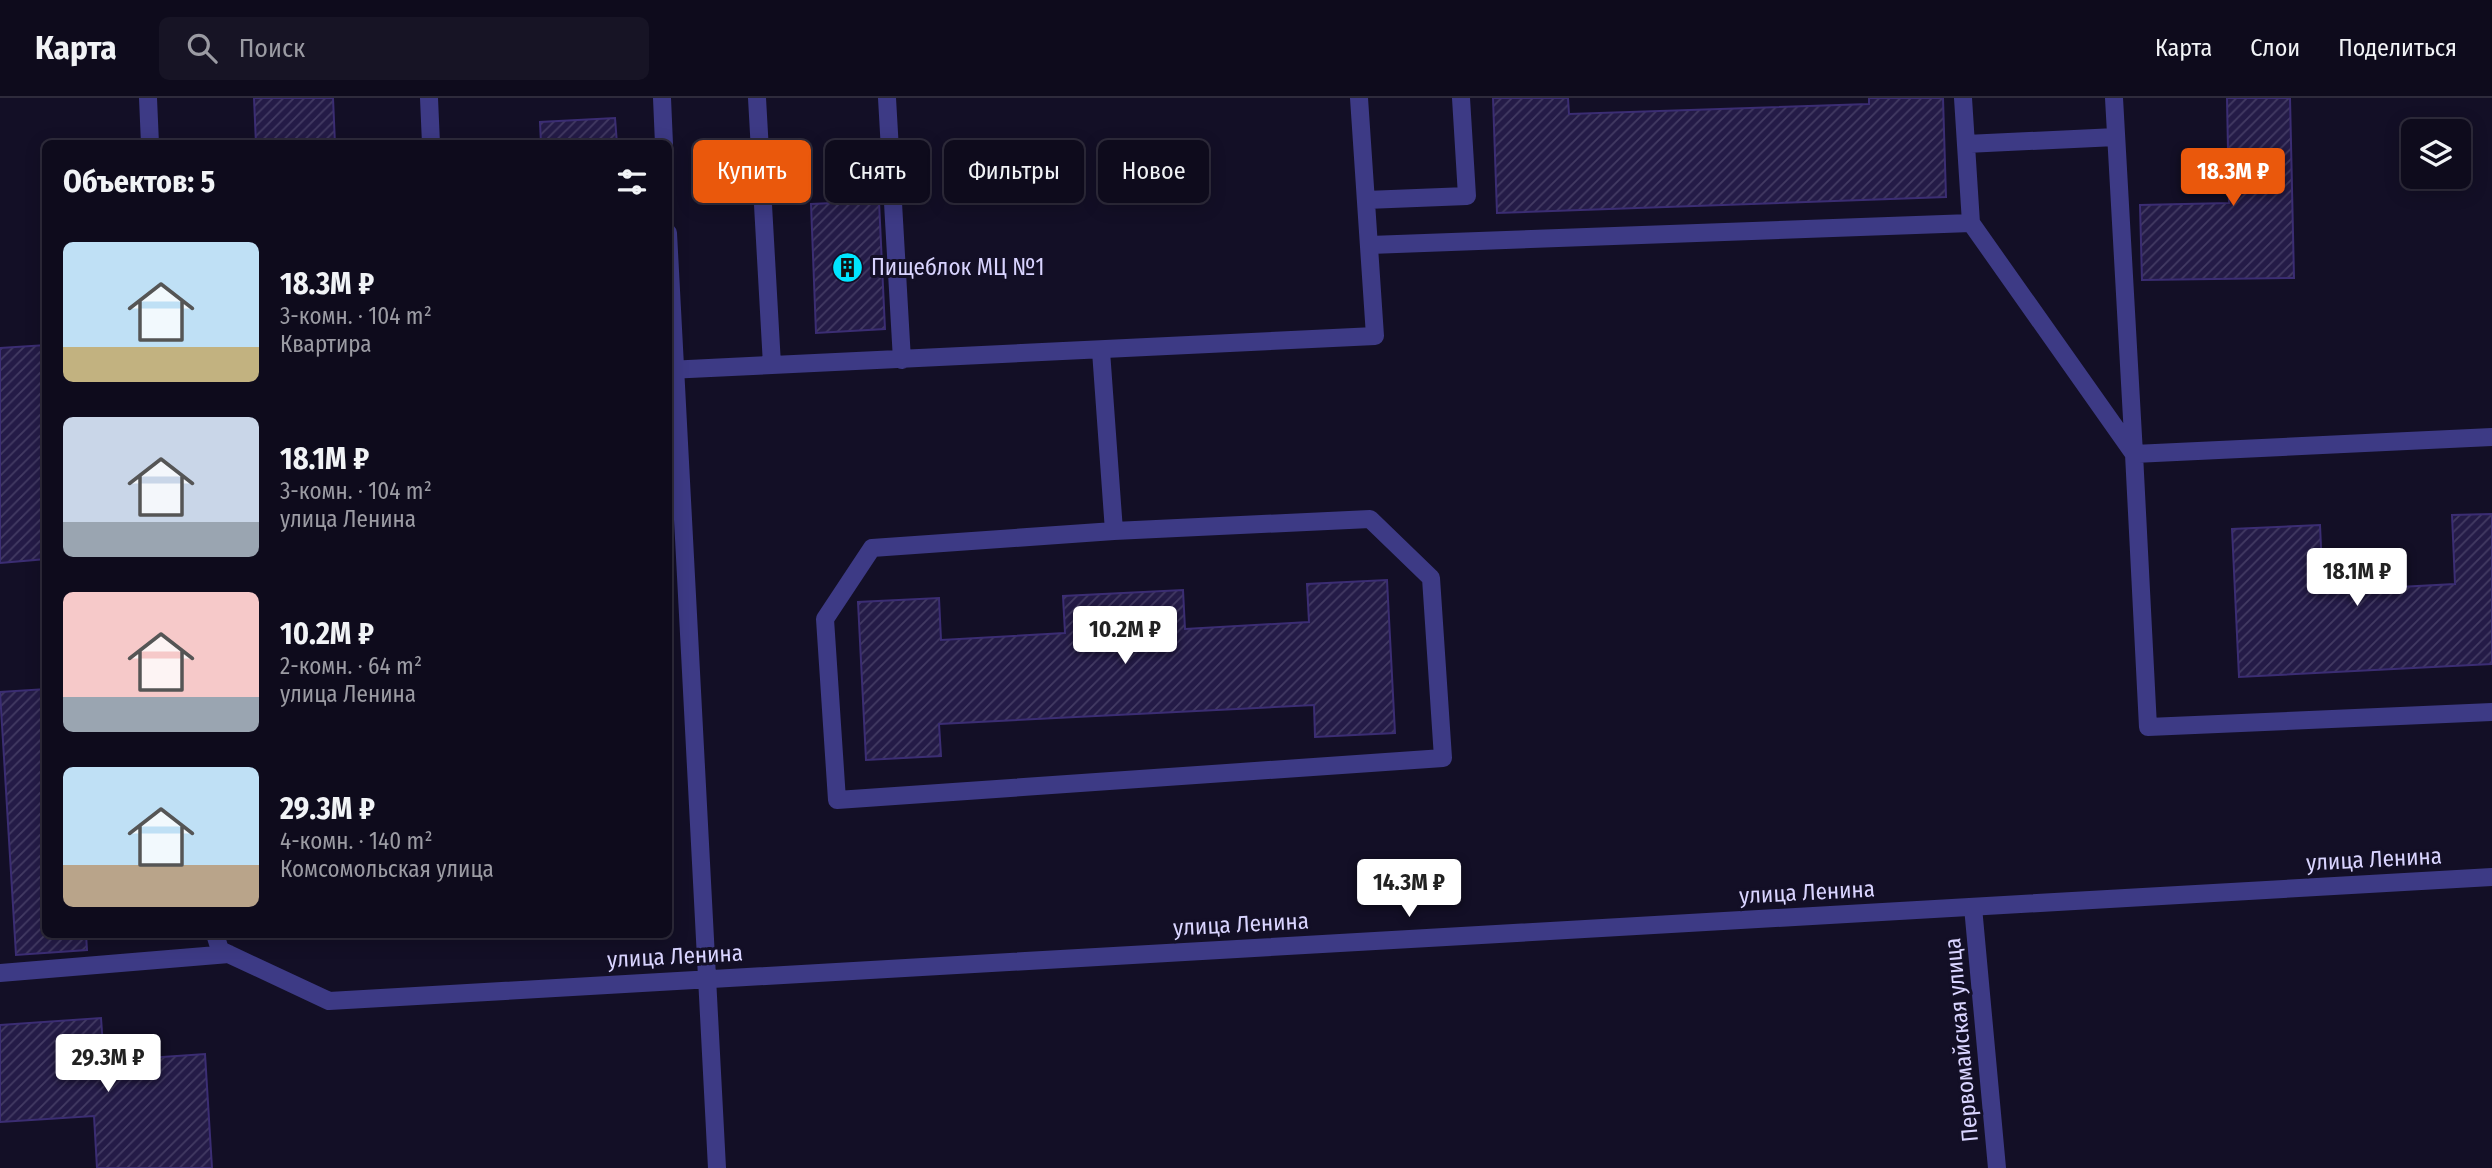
<!DOCTYPE html>
<html lang="ru">
<head>
<meta charset="utf-8">
<style>
  :root { --surface:#0e0b1c; --page:#171425; --text:#f1f3f6; --muted:#9b9ba3; --line:#2e2b3b; --accent:#ea580c }
  body { margin:0; font-family:"Fira Sans Condensed",sans-serif; background:var(--page); color:var(--text); height:100vh; display:flex; flex-direction:column; font-size:26px; white-space:nowrap }
  * { box-sizing:border-box; margin:0 }
  p { font-size:23px; color:var(--muted) }
  .icon { flex:none; width:38px; height:38px; fill:none; stroke:currentColor; stroke-width:2; stroke-linecap:round; stroke-linejoin:round }
  .map { position:relative; flex:1; overflow:hidden }
  .side { position:absolute; left:42px; top:42px; width:630px; height:798px; display:flex; flex-direction:column; background:var(--surface); border-radius:10px; box-shadow:0 4px 18px #0003,0 0 0 2px var(--line) }
  .side>* { flex:none }
  .top-card { position:absolute; left:693px; top:42px; width:665px; height:63px; display:flex; gap:14px }
  .controls { position:absolute; left:2401px; top:21px; display:grid; gap:14px }
  .controls a { display:grid; place-items:center; width:70px; height:70px; border-radius:10px; background:var(--surface); box-shadow:0 4px 18px #0003,0 0 0 2px var(--line); font-size:35px }
  .price { position:absolute; translate:-50% -60px; padding:0 16px; border-radius:7px; background:#fff; color:#222; font-size:23px; line-height:46px; filter:drop-shadow(0 2px 4px #0008) }
  .price::after { content:''; position:absolute; left:50%; top:42px; width:21px; height:16px; margin-left:-10px; background:inherit; clip-path:polygon(0 0,100% 0,50% 100%) }
  .price.current { background:var(--accent); color:#fff }
  ul { padding:0; list-style:none }
  li { display:flex; align-items:center; gap:21px; height:175px; padding:0 21px }
  li span { display:grid; place-items:center; flex:none; width:196px; height:140px; border-radius:10px; color:#555 }
  li>.icon { margin-inline-start:auto }
  span .icon { width:84px; height:84px; fill:#fffc; stroke-width:1 }
  li b { font-size:30px }
  h2 { display:flex; justify-content:space-between; align-items:center; height:84px; padding:0 21px; font-size:30px }
  .chip { padding:0 24px; border-radius:10px; background:var(--surface); box-shadow:0 4px 18px #0003,0 0 0 2px var(--line); font-size:24px; line-height:63px }
  .chip.current { background:var(--accent); color:#fff }
  header { display:flex; align-items:center; gap:42px; box-sizing:border-box; height:98px; padding:0 35px; background:var(--surface); border-bottom:2px solid var(--line) }
  header strong { font-size:33px }
  nav { display:flex; gap:38px; margin-inline-start:auto; font-size:24px }
  .search { width:490px; height:63px; background:var(--page); display:flex; align-items:center; gap:18px; box-sizing:border-box; padding:0 24px; border-radius:10px; color:var(--muted); font-size:26px }
  .map>svg:first-child { display:block }
  .building { fill:url(#building-hatch); stroke:#3b2d73; stroke-width:2 }
  .lines { fill:none; stroke-linecap:round; stroke-linejoin:round }
  .minor { stroke:#3d3a85; stroke-width:18 }
  .labels { text-anchor:middle; dominant-baseline:central; stroke-width:6; stroke-linejoin:round; paint-order:stroke }
  .poi-label { font-size:23px; fill:#d9d4ff; stroke:#130f26; text-anchor:start }
  .street-label { font-size:23px; fill:#d9d4ff; stroke:#130f26 }
</style>
</head>
<body>
<header>
<strong>Карта</strong>
<div class="search"><svg class="icon" aria-label="search" viewBox="0 0 24 24"><circle cx="10" cy="10" r="6"/><path d="M15 15l6 6"/></svg>Поиск</div>
<nav><a>Карта</a><a>Слои</a><a>Поделиться</a></nav>
</header>
<div class="map">
<svg width="2492" height="1070" viewBox="0 0 2492 1070">
  <defs>
    <pattern id="building-hatch" width="6" height="6" patternUnits="userSpaceOnUse" patternTransform="scale(1.75)"><rect width="6" height="6" fill="#241b47"/><path d="M-1 1l2-2M0 6l6-6M5 7l2-2" fill="none" stroke="#433b63"/></pattern>
  </defs>
  <rect width="100%" height="100%" fill="#130f26"/>
  <path class="building" d="M254 0H333L335 46H256Z
    M1493 0H1568L1569 16 1869 6V0H1943L1946 99 1497 115Z
    M2227 0H2290L2294 180 2142 182 2140 107 2229 105Z
    M615 20 617 46H541L540 24Z
    M879 103 885 231 816 235 811 106Z
    M46 247V461L0 465V250Z
    M2492 416V566L2239 579 2232 431 2320 427 2323 493 2455 486 2452 417Z
    M1387 482 1395 635 1315 639 1314 607 939 626 941 658 866 662 858 504 939 500 941 542 1065 535 1063 498 1183 492 1185 531 1309 524 1307 486Z
    M46 591V836H86L87 852 16 857 0 594Z
    M101 920 104 963 205 956 212 1070H97L94 1018 0 1024V927Z"/>
  <g class="lines">
    <path class="minor" d="M148 0 150 46
      M429 0 431 46
      M662 0 664 46
      M757 0 772 267
      M887 0 902 262
      M1963 0 1971 125
      M2114 0 2134 356 2492 339
      M1966 46 2116 39
      M1366 102 1467 98 1461 0
      M668 135 717 1070
      M1370 147 1971 125 2134 356 2148 629 2492 614
      M1101 253 1114 433 872 450 825 521 837 702 1443 660 1431 480 1370 421 1114 433
      M668 272 1375 238 1359 0
      M1973 809 1997 1070
      M215 836 220 852 329 903 2492 779
      M0 875 229 856"/>
  </g>
  <defs>
    <symbol id="building-disc" viewBox="-11 -11 22 22"><circle r="9.5" fill="#00e5ff" stroke="#130f26"/><path d="M-4-6H4V6H1V3H-1V6H-4ZM-2.5-4.3h1.7v1.8h-1.7ZM.8-4.3h1.7v1.8H.8ZM-2.5-1h1.7V.8h-1.7ZM.8-1h1.7V.8H.8Z" fill="#111"/></symbol>
  </defs>
  <g fill-rule="evenodd">
    <use href="#building-disc" x="830" y="152" width="35" height="35"/>
  </g>
  <g class="labels">
    <g class="poi-label">
      <text x="871" y="169">Пищеблок МЦ №1</text>
    </g>
    <g class="street-label">
      <text transform="translate(2374 761) rotate(-3)">улица Ленина</text>
      <text transform="translate(1807 794) rotate(-3)">улица Ленина</text>
      <text transform="translate(1241 826) rotate(-3)">улица Ленина</text>
      <text transform="translate(675 858) rotate(-3)">улица Ленина</text>
      <text transform="translate(1961 942) rotate(-95)">Первомайская улица</text>
    </g>
  </g>
</svg>
<div class="controls">
<a><svg class="icon" aria-label="layers" viewBox="0 0 24 24"><path d="M12 4l9 5-9 5-9-5zM3 14l9 5 9-5"/></svg></a>
</div>
<b class="price current" style="left:2233px;top:110px">18.3M ₽</b>
<b class="price" style="left:2357px;top:510px">18.1M ₽</b>
<b class="price" style="left:1125px;top:568px">10.2M ₽</b>
<b class="price" style="left:1409px;top:821px">14.3M ₽</b>
<b class="price" style="left:108px;top:996px">29.3M ₽</b>
<div class="top-card">
<a class="chip current">Купить</a>
<a class="chip">Снять</a>
<a class="chip">Фильтры</a>
<a class="chip">Новое</a>
</div>
<section class="side">
<h2>Объектов: 5<svg class="icon" aria-label="filters" viewBox="0 0 24 24"><path d="M4 7h16M4 17h16"/><circle cx="9" cy="7" r="2"/><circle cx="15" cy="17" r="2"/></svg></h2>
<ul>
<li><span style="background:linear-gradient(#bfe0f5 75%,#c2b280 0)"><svg class="icon" aria-label="home" viewBox="0 0 24 24"><path d="M3 11l9-7 9 7M6 9v11h12V9"/></svg></span><div><b>18.3M ₽</b><p>3-комн. · 104 m²</p><p>Квартира</p></div></li>
<li><span style="background:linear-gradient(#c9d6e8 75%,#9aa5b1 0)"><svg class="icon" aria-label="home" viewBox="0 0 24 24"><path d="M3 11l9-7 9 7M6 9v11h12V9"/></svg></span><div><b>18.1M ₽</b><p>3-комн. · 104 m²</p><p>улица Ленина</p></div></li>
<li><span style="background:linear-gradient(#f6c9c9 75%,#9aa5b1 0)"><svg class="icon" aria-label="home" viewBox="0 0 24 24"><path d="M3 11l9-7 9 7M6 9v11h12V9"/></svg></span><div><b>10.2M ₽</b><p>2-комн. · 64 m²</p><p>улица Ленина</p></div></li>
<li><span style="background:linear-gradient(#bfe0f5 70%,#b9a48a 0)"><svg class="icon" aria-label="home" viewBox="0 0 24 24"><path d="M3 11l9-7 9 7M6 9v11h12V9"/></svg></span><div><b>29.3M ₽</b><p>4-комн. · 140 m²</p><p>Комсомольская улица</p></div></li>
</ul>
</section>
</div>
</body>
</html>
